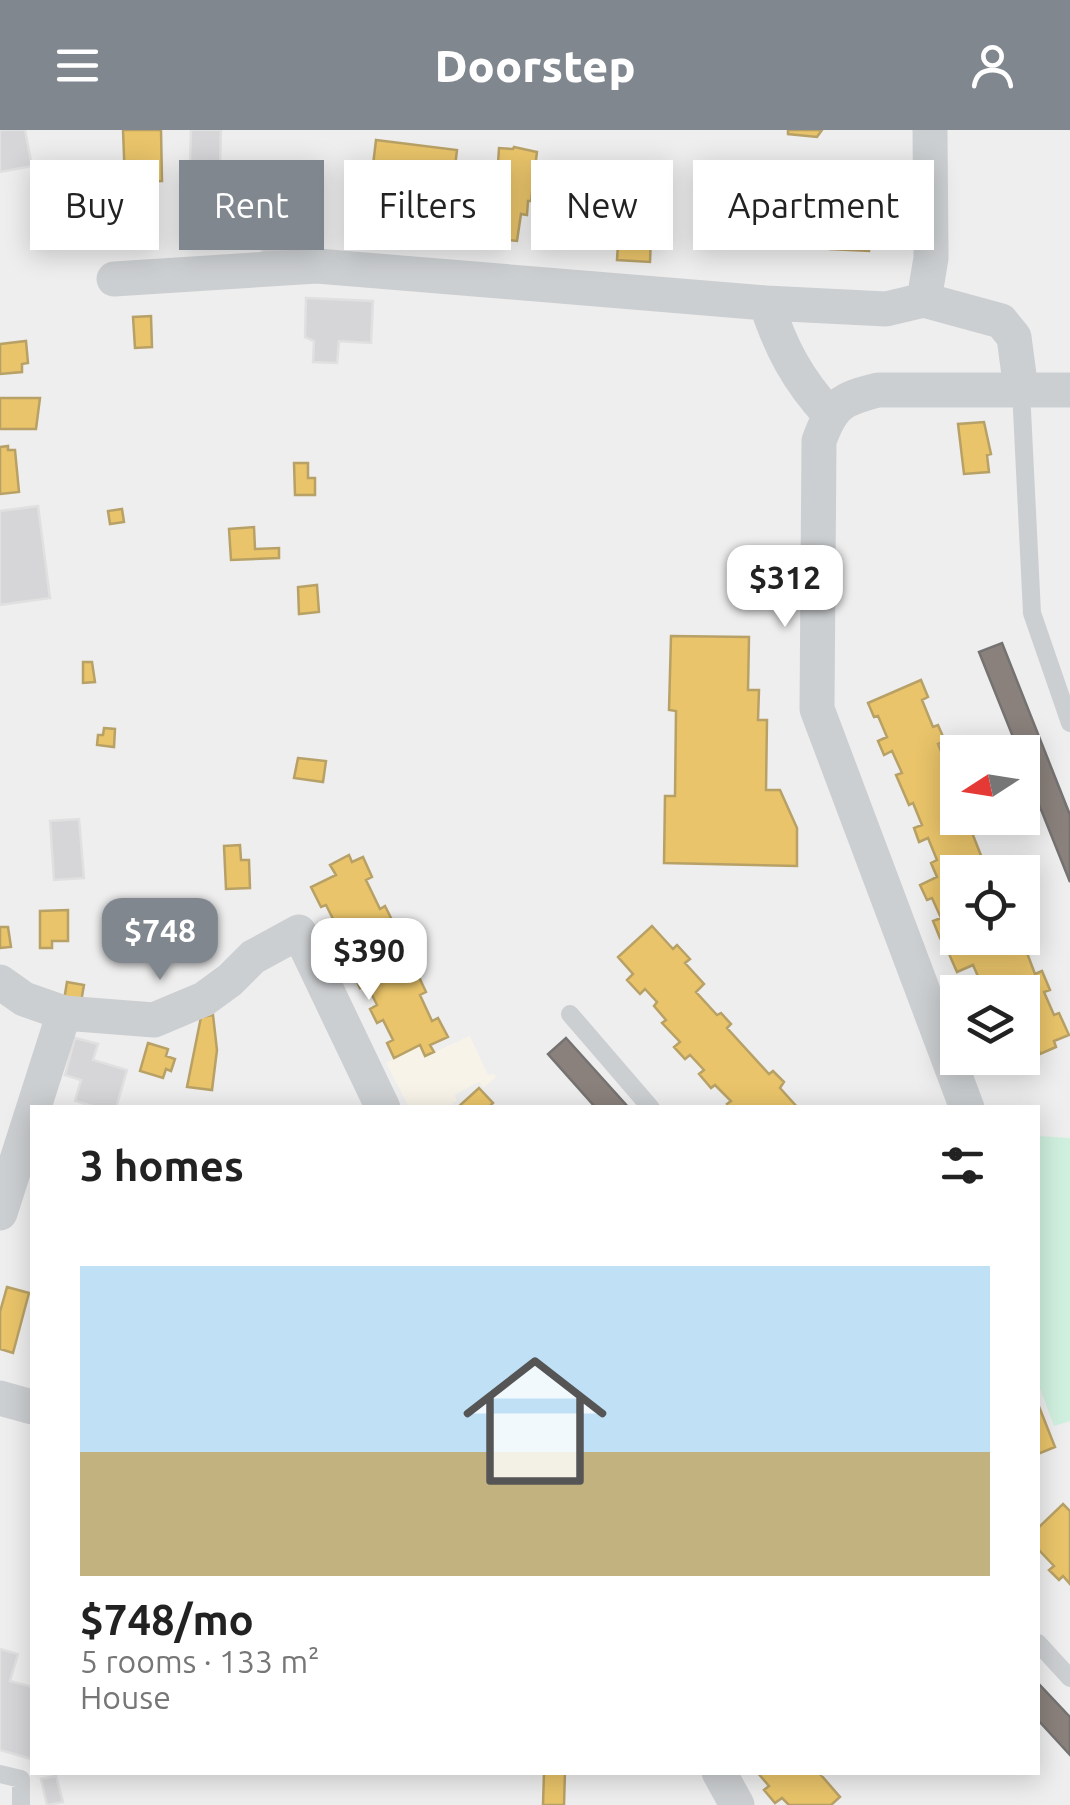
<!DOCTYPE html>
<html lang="en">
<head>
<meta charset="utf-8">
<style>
  :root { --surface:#fff; --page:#f6f6f6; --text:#222; --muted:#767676; --accent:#80878e }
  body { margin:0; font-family:Ubuntu,sans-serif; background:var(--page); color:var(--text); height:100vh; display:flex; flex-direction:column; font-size:38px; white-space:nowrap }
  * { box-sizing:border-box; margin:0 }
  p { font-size:32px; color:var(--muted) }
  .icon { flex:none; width:55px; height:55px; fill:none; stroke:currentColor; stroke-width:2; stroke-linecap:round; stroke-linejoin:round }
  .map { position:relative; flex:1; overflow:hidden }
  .panel { position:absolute; left:30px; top:975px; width:1010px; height:670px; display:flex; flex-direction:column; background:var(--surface); border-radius:0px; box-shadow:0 5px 25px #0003 }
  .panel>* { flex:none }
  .banner { position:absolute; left:30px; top:30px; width:1010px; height:90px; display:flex; gap:20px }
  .needle { width:65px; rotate:258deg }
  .tools { position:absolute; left:940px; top:605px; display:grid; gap:20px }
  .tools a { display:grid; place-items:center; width:100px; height:100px; border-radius:0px; background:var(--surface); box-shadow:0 5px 25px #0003; font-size:50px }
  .price { position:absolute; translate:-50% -85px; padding:0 22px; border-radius:20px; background:#fff; color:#222; font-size:32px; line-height:65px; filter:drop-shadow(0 2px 5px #0008) }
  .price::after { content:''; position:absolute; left:50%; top:60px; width:30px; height:22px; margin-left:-15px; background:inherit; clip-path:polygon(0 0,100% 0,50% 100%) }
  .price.current { background:var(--accent); color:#fff }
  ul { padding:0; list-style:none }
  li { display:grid; align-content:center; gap:20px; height:530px; padding:0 50px }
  li span { display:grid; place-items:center; height:310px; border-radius:0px; color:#555 }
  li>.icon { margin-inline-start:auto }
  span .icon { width:180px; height:180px; fill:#fffc; stroke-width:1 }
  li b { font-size:42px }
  h2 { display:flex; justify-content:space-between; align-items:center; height:120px; padding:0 50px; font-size:42px }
  .chip { padding:0 35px; border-radius:0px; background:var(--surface); box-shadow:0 5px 25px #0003; font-size:35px; line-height:90px }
  .chip.current { background:var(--accent); color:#fff }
  header { display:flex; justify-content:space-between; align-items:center; height:130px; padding:0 50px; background:var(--accent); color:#fff; font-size:45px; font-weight:800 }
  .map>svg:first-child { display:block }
  .commercial { fill:#f7f3e8 }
  .green { fill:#d0f0df }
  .homes { fill:#e9c46a; stroke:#b8a166; stroke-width:2.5 }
  .industry { fill:#8a817c; stroke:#757272; stroke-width:2.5 }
  .building { fill:#d6d6d8; stroke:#e0e0e1; stroke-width:2.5 }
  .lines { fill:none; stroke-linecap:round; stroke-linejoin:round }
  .service { stroke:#cccfd1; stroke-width:18 }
  .minor { stroke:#cccfd1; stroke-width:35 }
</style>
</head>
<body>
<header><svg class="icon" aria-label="menu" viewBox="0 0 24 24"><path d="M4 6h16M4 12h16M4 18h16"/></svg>Doorstep<svg class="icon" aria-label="person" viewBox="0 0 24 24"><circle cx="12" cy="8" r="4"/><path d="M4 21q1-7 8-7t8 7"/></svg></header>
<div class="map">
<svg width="1070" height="1675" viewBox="0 0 1070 1675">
  <rect width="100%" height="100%" fill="#efeeee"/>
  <path class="commercial" d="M470 906 488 945 494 944 496 947 484 958 479 952 454 965 457 971 446 977H409L386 933 420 915 426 926Z"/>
  <path class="green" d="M1038 1006 1070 1008V1291L1054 1296 1038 1253Z"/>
  <path class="homes" d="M123 0H161L162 51 125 52Z
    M788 0H822L817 7 788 4Z
    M376 10 457 20 447 104 366 94Z
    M514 17 537 22 531 71H528L527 85 521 84 517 111 488 108 492 79H495L499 18 513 19Z
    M108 38 111 67 47 75 45 60 74 56 73 48 92 45 91 41Z
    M835 40 874 42 869 121 830 119Z
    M233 41 234 60H228L230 100 198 102 195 43Z
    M700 41 742 45 737 97 710 95 711 88 696 86Z
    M765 43 792 45 789 79 798 92 789 104 777 103 771 92H762Z
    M620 81 652 82 650 132 617 130Z
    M151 186 152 217 135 218 133 187Z
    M26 211 28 233 22 234V242L0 244V214Z
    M0 268H40L36 299H0Z
    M984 292 991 324 987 325 989 342 964 344 958 294Z
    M8 316V320H15L19 362 0 364V317Z
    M294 333H308V348H315V365H295Z
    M122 379 124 392 110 394 108 381Z
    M254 397 255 419 279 418V428L231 430 229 399Z
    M317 455 319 482 299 484 298 457Z
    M671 506 749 507 748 560H759L758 590H767L766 660H780L797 698V736L664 733 665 666H675L676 581 669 580Z
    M83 532H92L95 552 83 553Z
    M921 550 928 567 922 570 933 597 938 595 945 611 938 614 950 643 956 640 958 644V656L954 657 958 688H975L979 697 971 700 982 728 974 731 979 742H958V808H999L1005 823 1024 815 1035 844 1042 841 1050 860 1044 862 1054 885 1059 883 1069 905 1054 911 1056 917 1040 924 1036 912 1022 918V862H991L986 849 980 851 973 835 957 842 949 824 954 822 947 805 940 808 933 791 941 788 932 768 927 770 920 755 937 747 931 733 937 730 928 708 919 712 914 698 922 695 913 673 909 675 896 645 902 643 892 621 884 625 878 611 887 607 878 586 874 587 868 573Z
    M104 598 115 599 114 617 97 615 98 605H103Z
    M298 628 326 631 323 652 294 648Z
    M240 715 241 730H249L250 758 226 759 224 716Z
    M349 725 352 732 363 727 372 747 366 750 380 779 385 776 392 790 385 792 414 850 419 847 426 862 420 865 432 891 438 888 448 907 430 915 434 922 425 926 420 915 394 928 387 913 393 910 383 890 377 893 370 879 377 875 367 855 360 858 347 829 353 826 343 806 336 810 327 792 333 789 326 775 321 777 311 757 336 745 330 735Z
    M68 780V811H52V818H40V781Z
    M652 796 673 819 677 815 690 829 685 833 704 854 696 862 717 885 721 883 731 894 727 898 769 944 773 941 784 952 780 958 798 978H730L727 974 731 971 715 955 711 958 699 944 704 940 690 925 685 929 674 917 680 912 662 893 666 890 654 876 657 872 645 859 640 864 627 850 633 844 618 827Z
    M0 797H8L11 817 0 818Z
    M67 852 84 855 81 872 63 876Z
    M213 885 217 920 212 960 187 957 201 887Z
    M148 913 168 919 166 926 175 929 171 941 166 939 163 948 140 941Z
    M479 958 493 973 488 978H457Z
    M7 1157 29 1163 13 1223 0 1219V1182Z
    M1038 1274 1055 1317 1038 1324Z
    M1063 1374 1070 1381V1454L1063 1446 1059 1450 1049 1440 1054 1436 1038 1419V1398Z
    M544 1642H565L564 1675H543Z
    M757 1642H824L821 1645 840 1667 831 1675H789L782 1668 775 1673 764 1660 769 1656Z"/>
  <path class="industry" d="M1002 513 1070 685V752L1022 632V622H1019L979 522Z
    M566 908 629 978H596L548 924Z
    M1038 1553 1070 1587V1625L1038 1590Z"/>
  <path class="building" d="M0 0H25L32 36 0 42Z
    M191 0H221L220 35H190Z
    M295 37 298 92 306 91 309 125 262 128 256 40Z
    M306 168 373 171 371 213 339 211 337 233 313 232 314 211 305 207Z
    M38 376 50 468 0 475V381Z
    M79 689 84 748 54 750 50 691Z
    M75 908 98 914 93 930 127 940 116 978H99L75 971 81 950 65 945Z
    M0 1519 18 1524 10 1551 32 1557 31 1629 0 1620Z
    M56 1646 63 1672 47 1675 41 1649Z"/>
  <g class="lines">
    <path class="service" d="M1021 260 1032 483 1070 593
      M570 884 651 978
      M1038 1513 1070 1548
      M0 1644 21 1649V1675"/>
    <path class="minor" d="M114 149 317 136 766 173 886 179 924 170 931 128 930 0
      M924 170 1001 191 1014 207 1021 260
      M766 173C781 218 797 249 829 284
      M0 852 24 869 64 883 154 890 204 869 230 850 253 827 299 802 383 978
      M967 978 817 579 819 311C832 275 841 269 878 260H1070
      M0 1083 64 883
      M0 1268 32 1277
      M719 1642 737 1675"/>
  </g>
</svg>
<div class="tools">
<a><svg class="needle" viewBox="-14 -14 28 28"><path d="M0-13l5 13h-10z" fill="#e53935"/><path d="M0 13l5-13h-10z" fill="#767676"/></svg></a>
<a><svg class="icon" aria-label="locate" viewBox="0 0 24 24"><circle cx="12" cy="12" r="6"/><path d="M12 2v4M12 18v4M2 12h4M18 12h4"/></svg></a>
<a><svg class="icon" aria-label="layers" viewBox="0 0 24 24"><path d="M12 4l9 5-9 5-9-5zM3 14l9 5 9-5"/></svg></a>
</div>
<b class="price" style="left:785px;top:500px">$312</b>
<b class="price current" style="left:160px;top:853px">$748</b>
<b class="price" style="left:369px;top:873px">$390</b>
<div class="banner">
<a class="chip">Buy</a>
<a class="chip current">Rent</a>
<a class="chip">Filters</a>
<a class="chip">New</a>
<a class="chip">Apartment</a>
</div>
<section class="panel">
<h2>3 homes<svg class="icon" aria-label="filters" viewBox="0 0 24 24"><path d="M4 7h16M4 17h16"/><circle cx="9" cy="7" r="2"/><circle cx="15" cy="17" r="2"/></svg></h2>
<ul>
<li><span style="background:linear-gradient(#bfe0f5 60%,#c2b280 0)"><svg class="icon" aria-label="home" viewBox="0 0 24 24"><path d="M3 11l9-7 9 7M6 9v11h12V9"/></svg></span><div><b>$748/mo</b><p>5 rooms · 133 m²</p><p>House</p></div></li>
</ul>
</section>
</div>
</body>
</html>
